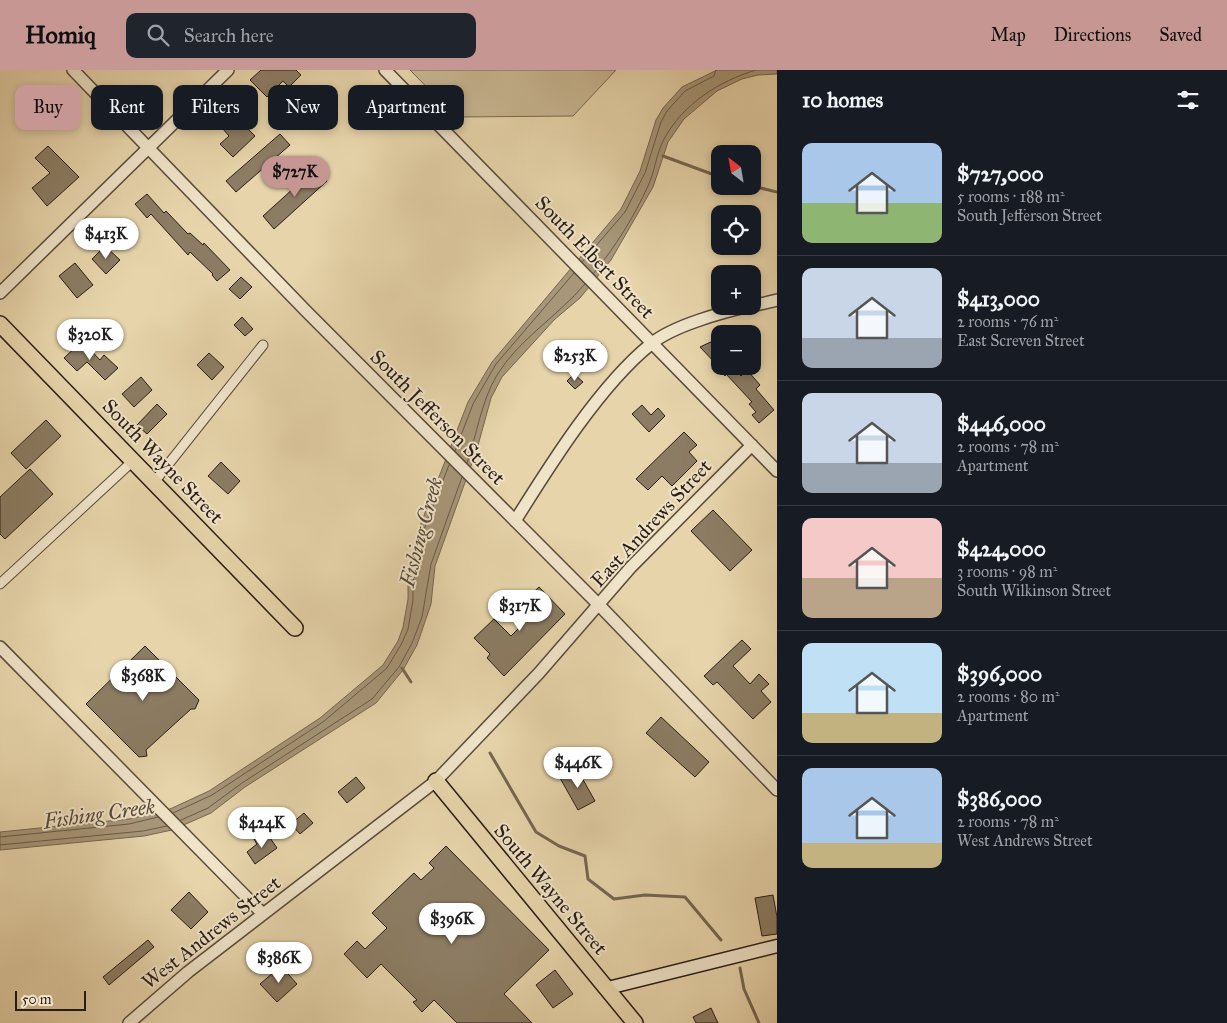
<!DOCTYPE html>
<html lang="en">
<head>
<meta charset="utf-8">
<style>
  :root { --surface:#171b24; --page:#20242c; --text:#f1f3f6; --muted:#9ea1a6; --line:#363941; --accent:#c59692 }
  body { margin:0; font-family:"IM FELL Great Primer",serif; background:var(--page); color:var(--text); height:100vh; display:flex; flex-direction:column; font-size:19px; white-space:nowrap }
  * { box-sizing:border-box; margin:0 }
  p { font-size:16px; color:var(--muted) }
  .icon { flex:none; width:28px; height:28px; fill:none; stroke:currentColor; stroke-width:2; stroke-linecap:round; stroke-linejoin:round }
  .map { position:relative; flex:1; overflow:hidden }
  .side { display:flex; flex-direction:column; background:var(--surface); width:450px }
  .side>* { flex:none }
  .top-card { position:absolute; left:15px; top:15px; width:475px; height:45px; display:flex; gap:10px }
  .needle { width:32px; rotate:329deg }
  .fabs { position:absolute; left:711px; top:75px; display:grid; gap:10px }
  .fabs a { display:grid; place-items:center; width:50px; height:50px; border-radius:10px; background:var(--surface); box-shadow:0 2px 8px #0003; font-size:25px }
  .scale { position:absolute; left:15px; bottom:12px; width:71px; box-sizing:border-box; padding-left:5px; border:2px solid #2a1d17; border-top:0; font-size:14px; line-height:18px; white-space:nowrap; color:#2a1d17; -webkit-text-stroke:4px #efe3c8; paint-order:stroke }
  .price { position:absolute; translate:-50% -42px; padding:0 11px; border-radius:18px; background:#fff; color:#222; font-size:16px; line-height:32px; filter:drop-shadow(0 1px 2px #0008) }
  .price::after { content:''; position:absolute; left:50%; top:30px; width:15px; height:11px; margin-left:-8px; background:inherit; clip-path:polygon(0 0,100% 0,50% 100%) }
  .price.active { background:var(--accent); color:#111 }
  ul { padding:0; list-style:none }
  li { display:flex; align-items:center; gap:15px; height:125px; padding:0 25px }
  li+li { border-top:1px solid var(--line) }
  li span { display:grid; place-items:center; flex:none; width:140px; height:100px; border-radius:10px; color:#555 }
  li>.icon { margin-inline-start:auto }
  span .icon { width:60px; height:60px; fill:#fffc; stroke-width:1 }
  li b { font-size:21px }
  h2 { display:flex; justify-content:space-between; align-items:center; height:60px; padding:0 25px; font-size:21px }
  .chip { padding:0 18px; border-radius:10px; background:var(--surface); box-shadow:0 2px 8px #0003; font-size:18px; line-height:45px }
  .chip.active { background:var(--accent); color:#111 }
  header { display:flex; align-items:center; gap:30px; box-sizing:border-box; height:70px; padding:0 25px; background:var(--accent); color:#111 }
  header strong { font-size:24px }
  nav { display:flex; gap:28px; margin-inline-start:auto; font-size:18px }
  .search { width:350px; height:45px; background:var(--page); display:flex; align-items:center; gap:12px; box-sizing:border-box; padding:0 18px; border-radius:10px; color:var(--muted); font-size:19px }
  main { display:flex; flex:1; min-height:0 }
  .map>svg:first-child { display:block }
  .green { fill:#c7b591; stroke:#786954 }
  .water { fill:#a79678; stroke:#756651 }
  .lines { fill:none; stroke-linecap:round; stroke-linejoin:round }
  .shore { stroke:#685a48; stroke-width:1 }
  .stream { stroke:#756651; stroke-width:3 }
  .building { fill:#8c7c63; stroke:#2a1d17 }
  .minor-casing { stroke:#594b3c; stroke-width:11 }
  .tertiary-casing { stroke:#594b3c; stroke-width:14 }
  .secondary-casing { stroke:#2a1d17; stroke-width:15 }
  .primary-casing { stroke:#2a1d17; stroke-width:18 }
  .minor { stroke:#efe3c8; stroke-width:9 }
  .tertiary { stroke:#efe3c8; stroke-width:11 }
  .secondary { stroke:#efe3c8; stroke-width:12 }
  .primary { stroke:#e7d4aa; stroke-width:15 }
  .labels { text-anchor:middle; dominant-baseline:central; stroke-width:4; stroke-linejoin:round; paint-order:stroke }
  .street-label { font-size:20px; fill:#2a1d17; stroke:#efe3c8 }
  .water-label { font-size:21px; font-style:italic; fill:#564739; stroke:#efe3c8 }
</style>
</head>
<body>
<header>
<strong>Homiq</strong>
<div class="search"><svg class="icon" aria-label="search" viewBox="0 0 24 24"><circle cx="10" cy="10" r="6"/><path d="M15 15l6 6"/></svg>Search here</div>
<nav><a>Map</a><a>Directions</a><a>Saved</a></nav>
</header>
<main>
<div class="map">
<svg width="777" height="953" viewBox="0 0 777 953">
  <rect width="100%" height="100%" fill="#e7d4aa"/>
  <filter id="stains"><feTurbulence type="fractalNoise" baseFrequency=".004" numOctaves="4"/><feColorMatrix values="0 0 0 0 .2 0 0 0 0 .09 0 0 0 0 .02 0 0 0 .5 -.17"/></filter>
  <radialGradient id="worn" r=".72"><stop offset=".6" stop-color="#630" stop-opacity="0"/><stop offset="1" stop-color="#630" stop-opacity=".3"/></radialGradient>
  <path class="green" d="M410 0H616L573 46 456 47Z"/>
  <path class="water" d="M717 0H777V4L758 5 742 9 717 21 684 49 668 72 653 117 611 190 580 228 555 249 502 307 491 328 477 379 435 496 431 534 417 575 403 600 376 633 245 717 211 743 172 760 144 766 0 780V762L129 749 170 739 209 721 320 648 383 595 398 571 403 557 408 529V512L418 461 468 332 492 292 621 139 640 101 656 50 663 38 682 17Z"/>
  <g class="lines">
    <path class="shore" d="M582 192 625 142 645 103 661 52 667 41 685 21 714 6 716 0
      M594 203C615 177 634 147 648 116 655 101 656 84 664 69 683 34 719 11 756 0
      M455 381 473 334 496 294 574 203
      M467 393C477 364 481 332 497 305 519 269 558 246 585 214
      M173 743 212 725 323 652 387 598 402 573 408 559 413 530V512L423 462 449 395
      M181 750 208 738 242 713 372 629 399 597 412 573 422 547 431 494 462 407
      M0 767 129 754 158 747
      M0 775 143 761 167 756"/>
    <path class="stream" d="M663 86 720 107
      M752 116 777 122
      M402 598 411 612
      M490 683 536 762 559 776 585 786 588 809 614 829 645 825 685 827 721 870
      M740 898 744 919 759 953"/>
  </g>
  <path class="building" d="M261 0H296L301 5 289 17 283 11 267 27 250 10Z
    M219 38 237 58 242 53 255 66 233 87 220 74 229 66 211 45Z
    M280 64 290 75 236 122 226 111Z
    M48 76 79 107 47 136 32 118 50 103 35 88Z
    M316 98 327 111 274 159 263 146Z
    M147 124 164 143 166 141 188 164 190 163 203 175 204 173 230 200 217 211 212 205 213 204 190 182 188 185 151 144 147 148 135 134Z
    M105 176 120 190 106 204 92 189Z
    M75 193 93 215 77 228 59 206Z
    M241 207 252 217 240 229 229 219Z
    M242 247 253 259 245 266 234 255Z
    M715 270 720 276V296H734L733 298 741 306 747 300 760 315 756 319 774 340 759 353 752 345 756 342 749 334 752 332 726 304 725 306 716 296H718L700 277Z
    M82 271 100 290 104 285 118 298 105 310 87 292 77 301 64 288Z
    M601 273 605 278 589 295 582 288Z
    M209 283 224 297 212 310 197 295Z
    M574 304 583 312 575 319 567 311Z
    M141 307 152 320 134 337 122 324Z
    M157 334 167 344 147 364 137 355Z
    M642 335 651 345 658 338 665 346 649 362 632 344Z
    M46 350 61 366 26 399 11 383Z
    M684 362 697 375 689 382 697 391 672 416 662 406 648 420 636 409Z
    M221 392 240 411 228 424 208 406Z
    M30 399 53 424 5 469 0 464V427Z
    M713 440 752 480 730 501 691 461Z
    M539 517 565 544 504 606 487 588 490 584 474 568 494 549 511 566 528 549 517 538Z
    M742 570 751 579 733 596 750 614 759 604 769 614 761 621 771 632 753 649 717 612 713 615 704 606Z
    M145 576 199 630 195 639H191L146 680 147 686 139 687 86 634Z
    M661 647 709 692 695 707 646 663Z
    M577 699 595 731 578 740 560 708Z
    M356 707 365 718 347 733 338 722Z
    M304 743 313 753 300 764 291 754Z
    M260 765 263 769 268 765 277 778 255 794 247 782 257 774 254 769Z
    M446 776 549 880 504 924 532 953H457L434 930 422 942 413 932 417 930 381 894 367 908 344 884 357 871 365 879 387 858 372 843 414 803 421 810 434 798 429 793Z
    M189 822 208 842 191 859 171 840Z
    M773 825 777 847V864L762 866 755 828Z
    M148 870 154 877 109 915 103 907Z
    M281 896 297 914 277 932 260 914Z
    M555 900 573 924 553 938 536 915Z
    M711 938 718 953H696L693 947Z"/>
  <g class="lines">
    <defs>
      <path id="minor" d="M155 411 263 275
        M0 514 134 390"/>
      <path id="tertiary" d="M73 0 305 240 599 535 777 720
        M385 0 777 401
        M0 223 228 0
        M752 236 777 230
        M515 451C550 395 600 315 651 274 672 256 723 242 750 236
        M0 577 263 844
        M129 953 188 902 436 711 539 603 631 497 752 375"/>
      <path id="secondary" d="M608 918 777 876"/>
      <path id="primary" d="M0 254 295 558
        M436 711 635 953"/>
    </defs>
    <use href="#minor" class="minor-casing"/>
    <use href="#tertiary" class="tertiary-casing"/>
    <use href="#secondary" class="secondary-casing"/>
    <use href="#primary" class="primary-casing"/>
    <use href="#minor" class="minor"/>
    <use href="#tertiary" class="tertiary"/>
    <use href="#secondary" class="secondary"/>
    <use href="#primary" class="primary"/>
  </g>
  <g class="labels">
    <g class="street-label">
      <text transform="translate(595 187) rotate(46)">South Elbert Street</text>
      <text transform="translate(438 347) rotate(45)">South Jefferson Street</text>
      <text transform="translate(163 391) rotate(46)">South Wayne Street</text>
      <text transform="translate(651 453) rotate(-47)">East Andrews Street</text>
      <text transform="translate(551 819) rotate(50)">South Wayne Street</text>
      <text transform="translate(211 862) rotate(-38)">West Andrews Street</text>
    </g>
    <g class="water-label">
      <text transform="translate(421 462) rotate(-75)">Fishing Creek</text>
      <text transform="translate(99 744) rotate(-8)">Fishing Creek</text>
    </g>
  </g>
  <rect width="100%" height="100%" filter="url(#stains)"/>
  <rect width="100%" height="100%" fill="url(#worn)"/>
</svg>
<div class="fabs">
<a><svg class="needle" viewBox="-14 -14 28 28"><path d="M0-13l5 13h-10z" fill="#e53935"/><path d="M0 13l5-13h-10z" fill="#9ea1a6"/></svg></a>
<a><svg class="icon" aria-label="locate" viewBox="0 0 24 24"><circle cx="12" cy="12" r="6"/><path d="M12 2v4M12 18v4M2 12h4M18 12h4"/></svg></a>
<a>+</a>
<a>−</a>
</div>
<div class="scale">50 m</div>
<b class="price active" style="left:295px;top:128px">$727K</b>
<b class="price" style="left:106px;top:190px">$413K</b>
<b class="price" style="left:90px;top:291px">$320K</b>
<b class="price" style="left:575px;top:312px">$253K</b>
<b class="price" style="left:520px;top:562px">$317K</b>
<b class="price" style="left:143px;top:632px">$368K</b>
<b class="price" style="left:578px;top:719px">$446K</b>
<b class="price" style="left:262px;top:779px">$424K</b>
<b class="price" style="left:452px;top:875px">$396K</b>
<b class="price" style="left:279px;top:914px">$386K</b>
<div class="top-card">
<a class="chip active">Buy</a>
<a class="chip">Rent</a>
<a class="chip">Filters</a>
<a class="chip">New</a>
<a class="chip">Apartment</a>
</div>
</div>
<section class="side">
<h2>10 homes<svg class="icon" aria-label="filters" viewBox="0 0 24 24"><path d="M4 7h16M4 17h16"/><circle cx="9" cy="7" r="2"/><circle cx="15" cy="17" r="2"/></svg></h2>
<ul>
<li><span style="background:linear-gradient(#a9c7e8 60%,#8fb573 0)"><svg class="icon" aria-label="home" viewBox="0 0 24 24"><path d="M3 11l9-7 9 7M6 9v11h12V9"/></svg></span><div><b>$727,000</b><p>5 rooms · 188 m²</p><p>South Jefferson Street</p></div></li>
<li><span style="background:linear-gradient(#c9d6e8 70%,#9aa5b1 0)"><svg class="icon" aria-label="home" viewBox="0 0 24 24"><path d="M3 11l9-7 9 7M6 9v11h12V9"/></svg></span><div><b>$413,000</b><p>2 rooms · 76 m²</p><p>East Screven Street</p></div></li>
<li><span style="background:linear-gradient(#c9d6e8 70%,#9aa5b1 0)"><svg class="icon" aria-label="home" viewBox="0 0 24 24"><path d="M3 11l9-7 9 7M6 9v11h12V9"/></svg></span><div><b>$446,000</b><p>2 rooms · 78 m²</p><p>Apartment</p></div></li>
<li><span style="background:linear-gradient(#f6c9c9 60%,#b9a48a 0)"><svg class="icon" aria-label="home" viewBox="0 0 24 24"><path d="M3 11l9-7 9 7M6 9v11h12V9"/></svg></span><div><b>$424,000</b><p>3 rooms · 98 m²</p><p>South Wilkinson Street</p></div></li>
<li><span style="background:linear-gradient(#bfe0f5 70%,#c2b280 0)"><svg class="icon" aria-label="home" viewBox="0 0 24 24"><path d="M3 11l9-7 9 7M6 9v11h12V9"/></svg></span><div><b>$396,000</b><p>2 rooms · 80 m²</p><p>Apartment</p></div></li>
<li><span style="background:linear-gradient(#a9c7e8 75%,#c2b280 0)"><svg class="icon" aria-label="home" viewBox="0 0 24 24"><path d="M3 11l9-7 9 7M6 9v11h12V9"/></svg></span><div><b>$386,000</b><p>2 rooms · 78 m²</p><p>West Andrews Street</p></div></li>
</ul>
</section>
</main>
</body>
</html>
